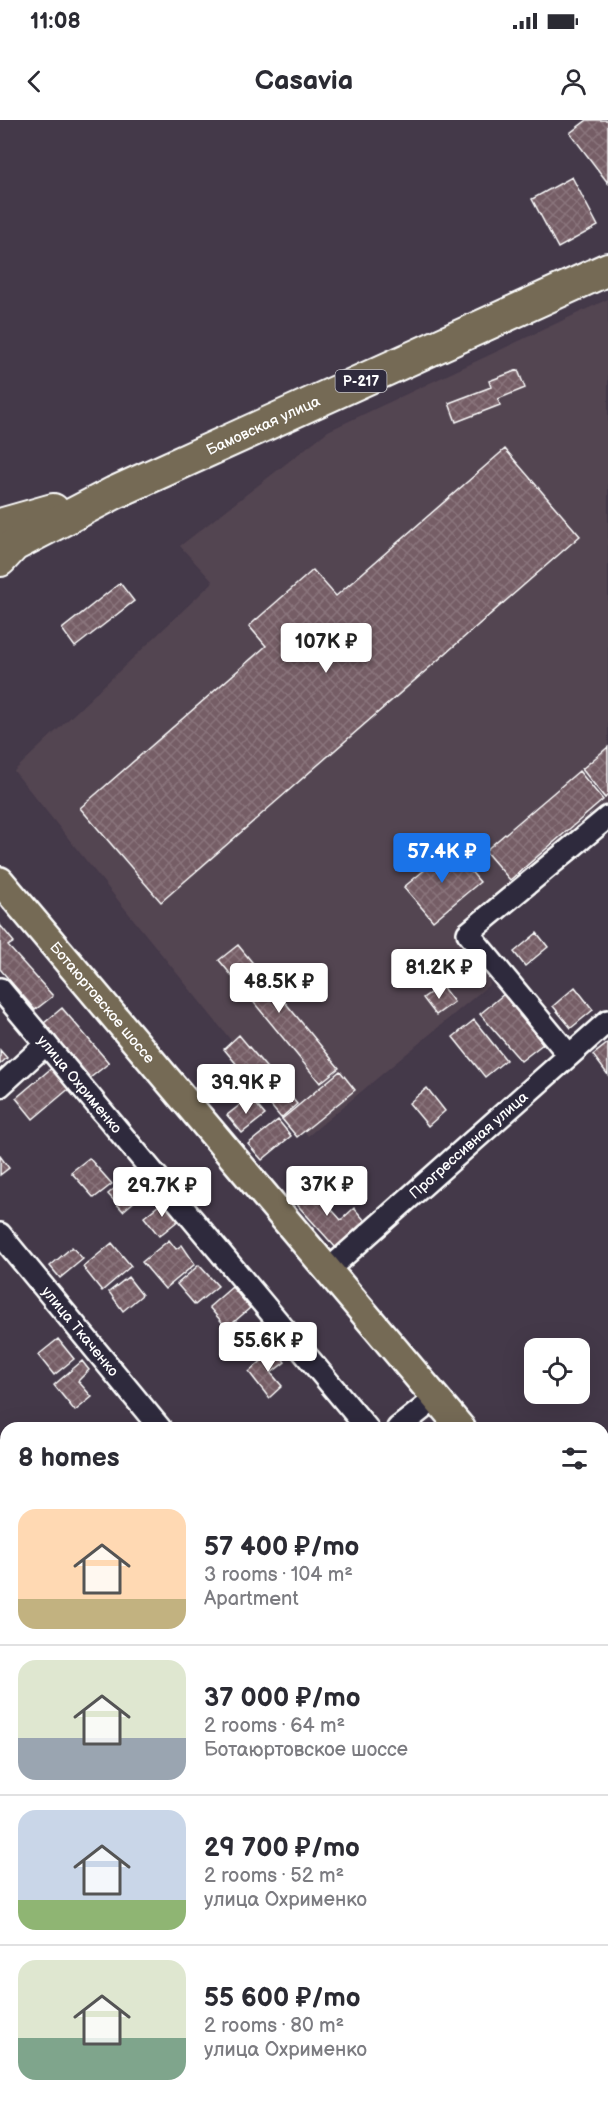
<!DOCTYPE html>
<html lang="en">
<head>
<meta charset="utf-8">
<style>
  :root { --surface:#fff; --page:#f2f2f3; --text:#2b2b33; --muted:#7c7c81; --line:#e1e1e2; --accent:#1a73e8 }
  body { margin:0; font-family:"Balsamiq Sans",sans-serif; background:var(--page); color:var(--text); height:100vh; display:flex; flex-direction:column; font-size:22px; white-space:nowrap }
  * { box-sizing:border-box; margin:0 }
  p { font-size:20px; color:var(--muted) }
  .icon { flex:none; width:33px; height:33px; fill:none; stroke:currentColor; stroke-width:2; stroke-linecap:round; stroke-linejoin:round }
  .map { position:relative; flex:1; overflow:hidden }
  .drawer { position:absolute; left:0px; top:1302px; width:609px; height:686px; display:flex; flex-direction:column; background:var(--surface); border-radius:18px 18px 0 0; box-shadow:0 6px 24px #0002 }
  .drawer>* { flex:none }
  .fabs { position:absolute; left:524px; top:1218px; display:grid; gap:12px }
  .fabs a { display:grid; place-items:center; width:66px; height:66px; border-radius:12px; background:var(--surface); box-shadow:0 6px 24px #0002; font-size:30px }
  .price { position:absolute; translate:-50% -51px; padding:0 14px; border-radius:6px; background:#fff; color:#222; font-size:20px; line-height:39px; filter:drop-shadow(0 2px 3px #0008) }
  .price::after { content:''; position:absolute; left:50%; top:36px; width:18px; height:14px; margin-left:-9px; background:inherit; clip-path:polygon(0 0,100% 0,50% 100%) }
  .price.selected { background:var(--accent); color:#fff }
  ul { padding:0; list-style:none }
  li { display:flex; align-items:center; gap:18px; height:150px; padding:0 18px }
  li+li { border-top:2px solid var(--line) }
  li span { display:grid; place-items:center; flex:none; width:168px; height:120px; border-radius:18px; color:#555 }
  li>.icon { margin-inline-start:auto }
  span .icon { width:72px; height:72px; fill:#fffc; stroke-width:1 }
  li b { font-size:26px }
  h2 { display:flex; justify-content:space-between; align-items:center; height:72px; padding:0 18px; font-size:26px }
  .status { display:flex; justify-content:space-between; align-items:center; height:42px; padding:0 30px; background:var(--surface); direction:ltr }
  .status svg { height:16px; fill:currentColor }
  header { display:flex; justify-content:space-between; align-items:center; height:78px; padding:0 18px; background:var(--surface); font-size:27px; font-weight:700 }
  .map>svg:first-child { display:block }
  .built { fill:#534451 }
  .building { fill:url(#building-cross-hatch); stroke:#fff; stroke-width:1.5 }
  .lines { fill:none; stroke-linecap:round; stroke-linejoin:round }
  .minor-casing { stroke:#fff; stroke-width:26 }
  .major-casing { stroke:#fff; stroke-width:32 }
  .highway-casing { stroke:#fff; stroke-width:36 }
  .minor { stroke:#2f2a3d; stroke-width:21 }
  .major { stroke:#756a55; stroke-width:27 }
  .highway { stroke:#756a55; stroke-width:32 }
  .labels { text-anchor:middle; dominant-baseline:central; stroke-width:5; stroke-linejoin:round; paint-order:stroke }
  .shield { fill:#2f2a3d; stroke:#c1bfc5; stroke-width:1.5 }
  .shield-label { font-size:14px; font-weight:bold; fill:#fff }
  .street-label { font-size:15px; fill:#fff; stroke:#2f2a3d }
</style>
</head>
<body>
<div class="status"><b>11:08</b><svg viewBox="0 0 49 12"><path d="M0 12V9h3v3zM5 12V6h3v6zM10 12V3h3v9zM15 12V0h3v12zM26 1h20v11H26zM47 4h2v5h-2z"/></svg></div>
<header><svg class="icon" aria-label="back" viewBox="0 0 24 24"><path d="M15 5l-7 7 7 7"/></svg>Casavia<svg class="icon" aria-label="person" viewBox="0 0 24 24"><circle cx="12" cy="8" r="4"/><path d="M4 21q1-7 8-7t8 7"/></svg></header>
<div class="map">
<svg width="608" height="1987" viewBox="0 0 608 1987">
  <defs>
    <pattern id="building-cross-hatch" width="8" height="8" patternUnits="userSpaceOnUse" patternTransform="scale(1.5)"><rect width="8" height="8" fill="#755d65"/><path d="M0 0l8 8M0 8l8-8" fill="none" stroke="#8a757c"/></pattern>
  </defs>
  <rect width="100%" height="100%" fill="#443949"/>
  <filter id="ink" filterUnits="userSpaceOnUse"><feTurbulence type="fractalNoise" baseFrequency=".0167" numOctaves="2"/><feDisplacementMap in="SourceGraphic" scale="12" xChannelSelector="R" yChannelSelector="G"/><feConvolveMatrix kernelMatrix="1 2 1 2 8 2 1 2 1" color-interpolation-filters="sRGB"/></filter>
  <g filter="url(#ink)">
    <path class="built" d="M608 179V693L469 813 490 864 308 1016 14 651 213 462 180 426 328 311Z"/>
    <path class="building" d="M587 0H608V63L570 13Z
      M572 57 598 106 558 128 532 79Z
      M518 250 525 268 498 279 500 285 456 302 449 283 491 267 489 261Z
      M505 329 580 416 161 782 80 688 266 526 249 506 313 450 336 476Z
      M120 463 134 481 75 527 62 509Z
      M608 627V675L605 678 582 649Z
      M579 651 603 680 510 760 485 731Z
      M451 728 480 762 433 801 404 767Z
      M0 805 14 822 8 826 53 876 35 890 0 849Z
      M537 813 548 827 525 846 514 832Z
      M238 825 339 948 320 963 219 840Z
      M441 865 454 882 436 895 423 878Z
      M575 867 593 890 571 908 553 886Z
      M510 869 527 889 519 895 543 924 521 941 480 894Z
      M62 888 109 943 90 958 44 903Z
      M474 900 506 940 485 957 453 917Z
      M239 915 297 984 281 998 224 929Z
      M608 923V955L593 935Z
      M0 930 7 938 0 944Z
      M54 946 71 967 33 999 16 978Z
      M340 951 355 970 297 1017 282 999Z
      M427 968 445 991 428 1006 409 983Z
      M250 977 265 995 242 1013 227 995Z
      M278 1000 291 1016 262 1040 248 1024Z
      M0 1036 9 1048 0 1055Z
      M89 1038 112 1064 94 1078 71 1052Z
      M133 1052 148 1070 123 1091 108 1074Z
      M309 1064 341 1100 354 1088 365 1101 336 1128 292 1079Z
      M164 1081 179 1100 159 1116 144 1097Z
      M169 1120 176 1129 182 1125 195 1144 165 1169 142 1142Z
      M112 1123 131 1146 102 1171 83 1147Z
      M72 1127 83 1139 60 1158 50 1146Z
      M199 1145 218 1166 195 1185 177 1164Z
      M128 1157 142 1175 123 1191 109 1172Z
      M232 1167 250 1188 227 1208 209 1187Z
      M58 1219 74 1239 54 1255 38 1235Z
      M275 1229 285 1242 271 1253 282 1266 269 1278 249 1252Z
      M82 1241 89 1250 78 1261 92 1277 75 1291 54 1265Z
      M0 1518 6 1525V1551L0 1556Z
      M6 1557V1585L0 1578V1562Z
      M2 1900 6 1905V1918L0 1923V1902Z
      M6 1970V1982H28L21 1987H0V1975Z
      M51 1982H59L64 1987H44Z
      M333 1982H351L344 1987H338Z
      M416 1982H463L467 1987H420Z"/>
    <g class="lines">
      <defs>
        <g id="minor">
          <path id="s1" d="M0 869 367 1308"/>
          <path d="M569 935 468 813 608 697"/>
          <path d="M0 966 46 924"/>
          <path id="s2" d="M0 1114 160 1308"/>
          <path id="s3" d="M328 1150 608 901"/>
          <path d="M398 1308 436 1278"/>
          <path d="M0 1349 6 1356"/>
          <path d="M0 1605 6 1613"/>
          <path d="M0 1631 6 1626"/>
          <path d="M603 1801 608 1797"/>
          <path d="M603 1845 608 1851"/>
          <path d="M0 1868 6 1876"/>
          <path d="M93 1982 98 1987"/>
          <path d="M306 1982 311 1987"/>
          <path d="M526 1982 531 1987"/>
          <path d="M365 1987 371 1982"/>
        </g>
        <g id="major">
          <path id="s4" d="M0 761 461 1308"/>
          <path d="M603 1477 608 1482"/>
        </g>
        <g id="highway">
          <path d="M0 405 53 390"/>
          <path id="s5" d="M0 440 14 425 114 373 608 149"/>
        </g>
      </defs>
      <use href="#minor" class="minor-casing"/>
      <use href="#major" class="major-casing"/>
      <use href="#highway" class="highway-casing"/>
      <use href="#minor" class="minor"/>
      <use href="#major" class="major"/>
      <use href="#highway" class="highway"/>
    </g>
  </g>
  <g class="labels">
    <rect class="shield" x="335.5" y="250" width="51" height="22" rx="4.5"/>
    <g class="shield-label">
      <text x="361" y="261">Р-217</text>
    </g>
    <g class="street-label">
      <text stroke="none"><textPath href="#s5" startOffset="297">Бамовская улица</textPath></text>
      <text stroke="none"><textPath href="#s4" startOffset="159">Ботаюртовское шоссе</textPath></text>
      <text stroke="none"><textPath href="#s1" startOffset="124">улица Охрименко</textPath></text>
      <text stroke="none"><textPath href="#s3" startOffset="188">Прогрессивная улица</textPath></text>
      <text stroke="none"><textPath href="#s2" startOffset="126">улица Ткаченко</textPath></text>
    </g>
  </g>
</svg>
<div class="fabs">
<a><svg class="icon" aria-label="locate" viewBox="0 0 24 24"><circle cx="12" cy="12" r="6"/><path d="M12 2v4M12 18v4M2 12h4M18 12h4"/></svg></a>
</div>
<b class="price" style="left:326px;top:554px">107K ₽</b>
<b class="price selected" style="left:442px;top:764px">57.4K ₽</b>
<b class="price" style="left:439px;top:880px">81.2K ₽</b>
<b class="price" style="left:279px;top:894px">48.5K ₽</b>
<b class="price" style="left:246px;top:995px">39.9K ₽</b>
<b class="price" style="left:327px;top:1097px">37K ₽</b>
<b class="price" style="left:162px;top:1098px">29.7K ₽</b>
<b class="price" style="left:268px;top:1253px">55.6K ₽</b>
<section class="drawer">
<h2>8 homes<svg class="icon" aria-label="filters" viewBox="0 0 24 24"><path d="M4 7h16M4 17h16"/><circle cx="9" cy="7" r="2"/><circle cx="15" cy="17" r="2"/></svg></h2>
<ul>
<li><span style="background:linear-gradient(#ffd9b3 75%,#c2b280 0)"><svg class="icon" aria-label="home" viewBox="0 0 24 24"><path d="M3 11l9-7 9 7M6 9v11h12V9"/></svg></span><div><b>57 400 ₽/mo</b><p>3 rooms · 104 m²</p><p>Apartment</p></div></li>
<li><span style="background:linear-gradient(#dfe7d0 65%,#9aa5b1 0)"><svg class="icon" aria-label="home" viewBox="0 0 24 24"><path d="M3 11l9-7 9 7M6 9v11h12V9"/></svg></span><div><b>37 000 ₽/mo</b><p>2 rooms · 64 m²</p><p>Ботаюртовское шоссе</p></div></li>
<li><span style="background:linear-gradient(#c9d6e8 75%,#8fb573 0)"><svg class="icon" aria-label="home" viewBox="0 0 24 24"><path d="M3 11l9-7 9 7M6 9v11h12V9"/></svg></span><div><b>29 700 ₽/mo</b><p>2 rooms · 52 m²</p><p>улица Охрименко</p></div></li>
<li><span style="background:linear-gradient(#dfe7d0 65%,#7fa58c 0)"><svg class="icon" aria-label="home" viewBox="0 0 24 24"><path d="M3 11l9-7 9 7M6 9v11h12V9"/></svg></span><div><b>55 600 ₽/mo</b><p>2 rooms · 80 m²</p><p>улица Охрименко</p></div></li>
</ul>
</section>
</div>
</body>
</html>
